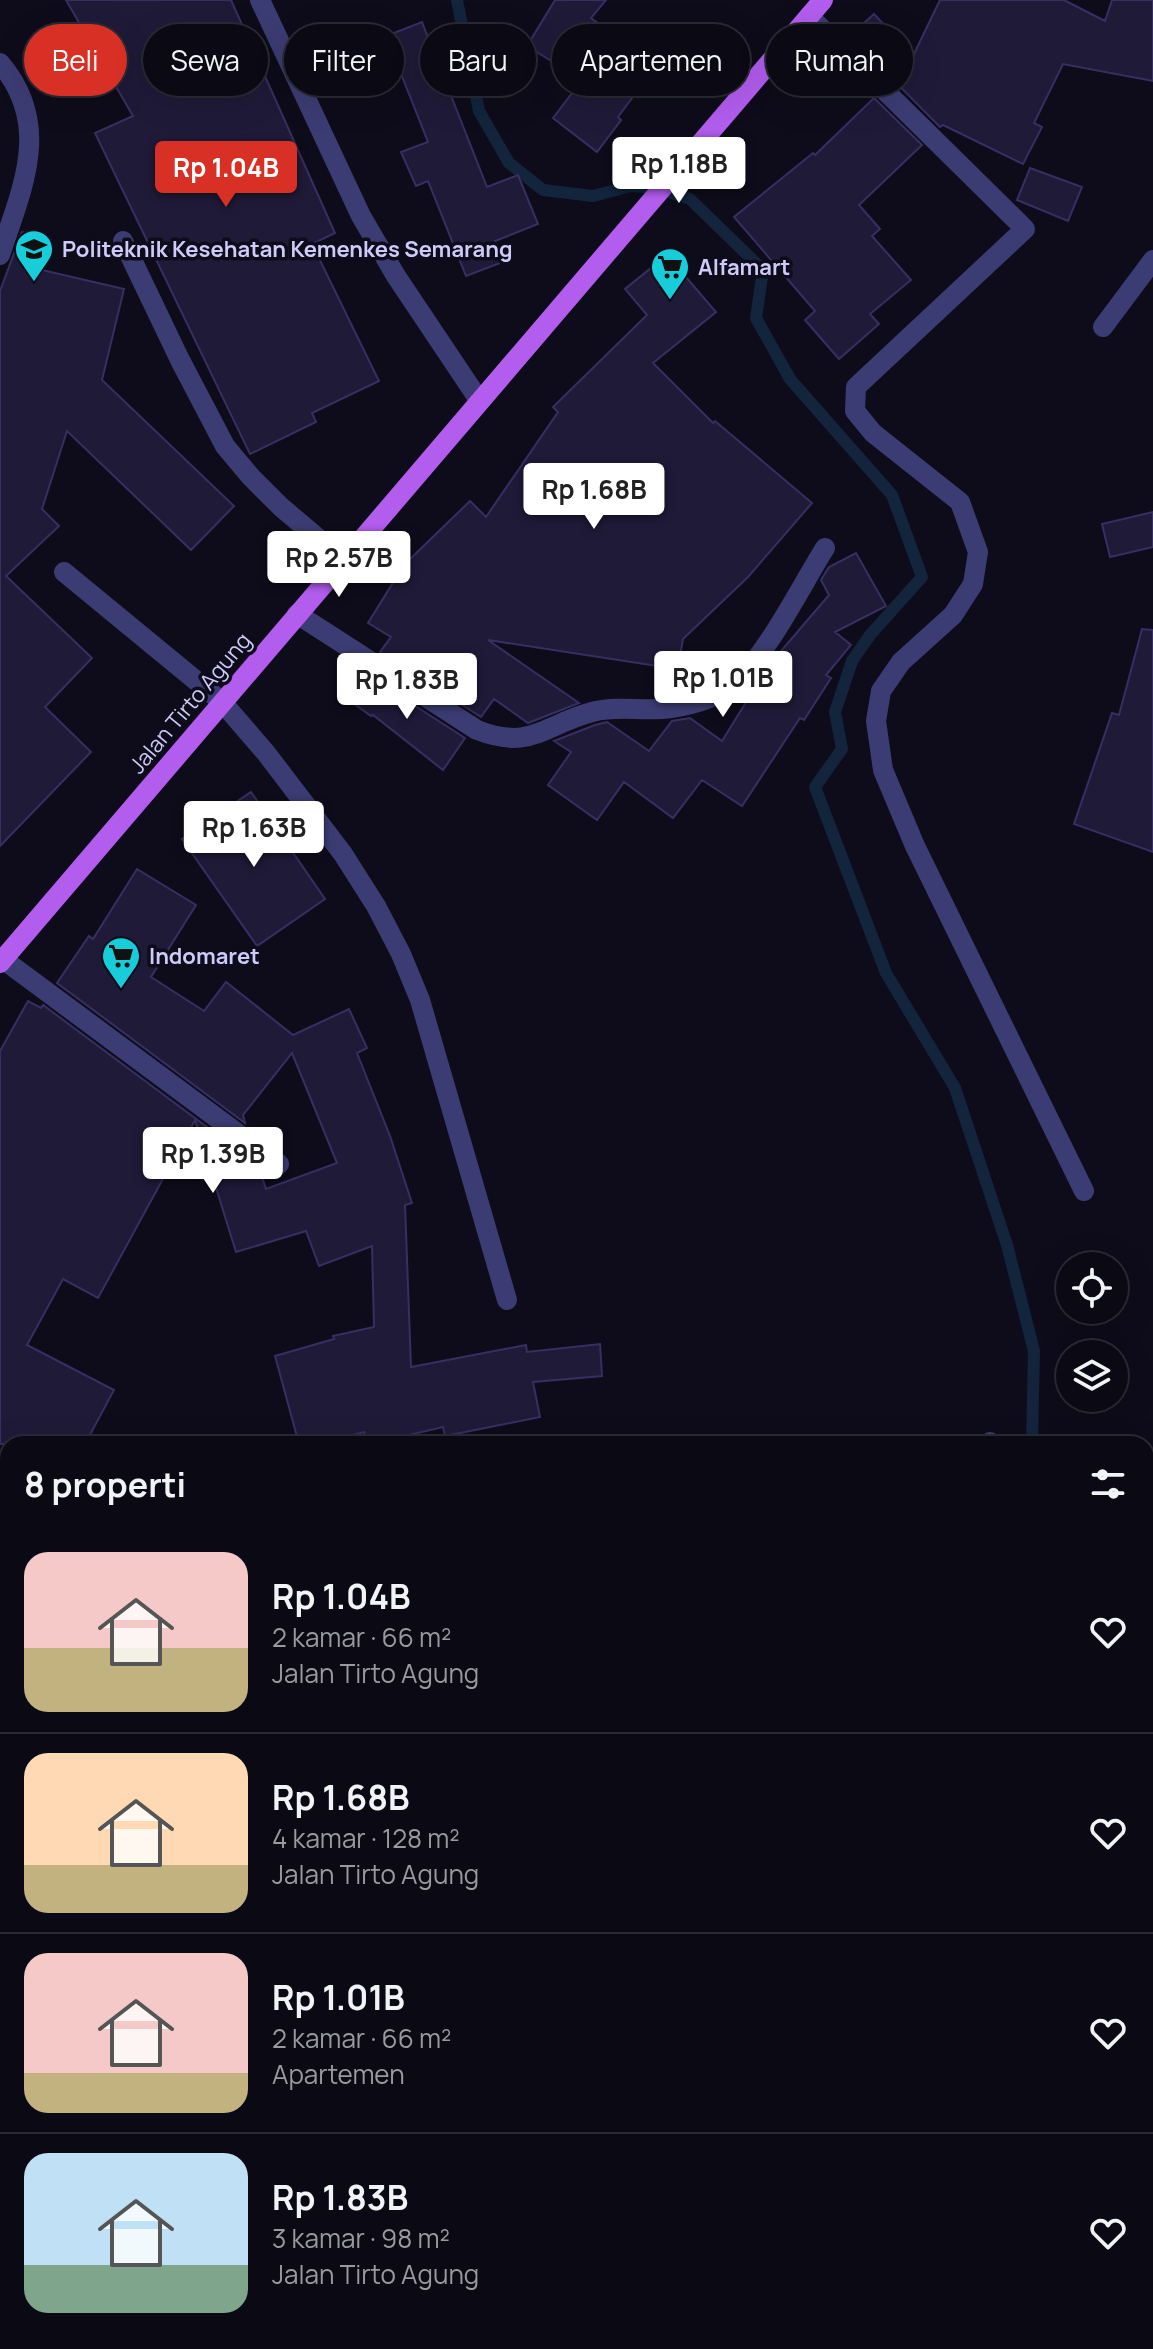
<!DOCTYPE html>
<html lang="id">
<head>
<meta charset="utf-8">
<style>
  :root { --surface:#0a0914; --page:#181722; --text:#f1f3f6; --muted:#999aa0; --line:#2a2a34; --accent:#d93025 }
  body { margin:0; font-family:Manrope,sans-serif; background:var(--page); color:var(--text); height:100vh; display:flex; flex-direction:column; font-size:30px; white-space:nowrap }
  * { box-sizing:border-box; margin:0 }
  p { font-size:26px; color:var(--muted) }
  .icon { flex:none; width:44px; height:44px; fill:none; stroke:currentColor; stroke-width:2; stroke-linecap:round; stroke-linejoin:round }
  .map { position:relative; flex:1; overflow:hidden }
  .sheet { position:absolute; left:0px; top:1436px; width:1154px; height:914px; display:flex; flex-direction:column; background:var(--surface); border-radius:24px 24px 0 0; box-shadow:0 8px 32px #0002,0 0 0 2px var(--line) }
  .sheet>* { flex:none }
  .top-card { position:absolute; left:24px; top:24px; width:1106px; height:72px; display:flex; gap:16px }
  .buttons { position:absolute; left:1056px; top:1252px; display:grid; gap:16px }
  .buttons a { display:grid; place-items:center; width:72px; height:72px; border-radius:50%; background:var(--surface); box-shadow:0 8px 32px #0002,0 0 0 2px var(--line); font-size:40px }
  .price { position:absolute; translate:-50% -68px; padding:0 18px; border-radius:8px; background:#fff; color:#222; font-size:26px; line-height:52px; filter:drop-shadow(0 2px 4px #0008) }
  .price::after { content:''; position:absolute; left:50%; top:48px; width:24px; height:18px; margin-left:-12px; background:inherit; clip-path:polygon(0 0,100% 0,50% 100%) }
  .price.active { background:var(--accent); color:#fff }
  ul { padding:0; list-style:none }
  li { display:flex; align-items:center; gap:24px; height:200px; padding:0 24px }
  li+li { border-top:2px solid var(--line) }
  li span { display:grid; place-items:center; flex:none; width:224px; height:160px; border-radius:24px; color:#555 }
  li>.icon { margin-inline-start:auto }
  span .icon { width:96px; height:96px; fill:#fffc; stroke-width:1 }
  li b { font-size:34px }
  h2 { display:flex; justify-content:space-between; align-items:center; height:96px; padding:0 24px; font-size:34px }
  .chip { padding:0 28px; border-radius:36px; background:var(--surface); box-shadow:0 8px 32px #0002,0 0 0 2px var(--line); font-size:28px; line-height:72px }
  .chip.active { background:var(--accent); color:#fff }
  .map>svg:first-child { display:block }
  .green { fill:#102321 }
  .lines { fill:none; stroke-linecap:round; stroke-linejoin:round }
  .stream { stroke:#12253d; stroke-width:12 }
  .building { fill:#1f1a38; stroke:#372f62; stroke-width:2 }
  .minor { stroke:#3c3c74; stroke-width:20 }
  .major { stroke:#b25dee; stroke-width:20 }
  .labels { text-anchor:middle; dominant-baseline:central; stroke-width:7; stroke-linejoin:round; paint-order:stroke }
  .poi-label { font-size:22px; font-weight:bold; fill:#cecaf9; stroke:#0e0c1a; text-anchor:start }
  .street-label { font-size:22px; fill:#cecaf9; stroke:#0e0c1a }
</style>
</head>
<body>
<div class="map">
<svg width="1153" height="2349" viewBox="0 0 1153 2349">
  <rect width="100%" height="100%" fill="#0e0c1a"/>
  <path class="green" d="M0 2042 8 2044V2152L0 2150Z"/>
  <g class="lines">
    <path class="stream" d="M457 0 479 111 509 163 543 190 593 196 631 186 657 188 690 199 763 270 756 318 790 379 892 495 922 577 870 635 852 661 835 712 842 749 815 787 886 973 955 1088 1007 1245 1034 1351 1032 1444
      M938 2349V2342"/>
  </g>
  <path class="building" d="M66 0H231L335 233 312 244 379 381 312 413 316 422 250 454 95 133 133 116Z
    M555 0H606L591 18 656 66 618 117 621 120 597 152 553 118 582 80 527 46Z
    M940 0H1064L1105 21 1112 0H1153V81L1063 64 1034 123 1042 127 1023 164 943 125 940 127 850 36 874 14 913 56Z
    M422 22 487 187 518 175 538 224 495 241 503 262 466 276 428 181 416 186 401 152 428 142 386 36Z
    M874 98 922 145 859 205 880 229 872 236 911 280 870 314 879 324 839 359 805 320 815 311 734 217 813 153 815 155Z
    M1030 168 1082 187 1068 221 1017 200Z
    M22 232 51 240 42 270 124 289 102 380 234 506 191 550 67 431 42 509 59 526 6 576 92 658 45 707 91 752 0 846V291Z
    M667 255 716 312 653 363 713 423 715 421 812 503 748 577 683 639 680 656 670 668 488 640 579 703 528 723 494 699 481 717 380 652 391 637 368 623 404 565 470 501 486 517 558 412 553 407 647 315 625 289Z
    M1153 512V547L1110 557 1102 524Z
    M856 553 886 606 835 632 851 645 826 675 831 678 804 720 800 718 742 806 702 780 673 818 624 782 597 820 548 785 571 752 554 741 595 725 607 722 649 751 672 721 690 718 722 741 769 665 829 595 821 580 829 567Z
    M1142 629 1153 630V852L1074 824 1112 713 1119 715Z
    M364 673 465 738 443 770 373 715 371 716 346 698Z
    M251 792 325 899 257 946 182 839Z
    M137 869 196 905 151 977 204 1011 226 982 293 1035 349 1009 367 1048 357 1053 390 1136 412 1203 405 1205 411 1367 526 1345 527 1352 600 1344 602 1376 533 1382 540 1417 445 1436 443 1427 371 1444H367L364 1432 319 1444H299L275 1356 334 1339 333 1336 374 1327 372 1246 319 1266 306 1231 236 1252 195 1120 98 1298 63 1279 27 1345 114 1390 85 1444H0V1051L28 1001 41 1008 43 1005 258 1165 266 1189 337 1163 292 1053 243 1115 245 1123 57 983 89 936 93 939Z"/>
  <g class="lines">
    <path class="minor" d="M260 0 361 216 396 276 479 400
      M809 16 1025 229 856 387 855 411 873 433 960 502 978 552 973 584 953 615 901 662 881 691 876 721 883 770 915 846 1084 1191
      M0 63C53 125 22 188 0 255
      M123 241 180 360 225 446 251 477 281 507 345 561
      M1103 327 1153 260
      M64 572 222 702 266 753 343 854 376 906 401 954 420 1000 507 1300
      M297 614 477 730C532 751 543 725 592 712 618 705 645 712 671 708 692 705 717 698 733 684 766 657 801 586 825 548
      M0 957 279 1164
      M990 1444V1442
      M1146 1588 1153 1587
      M0 1679 8 1683
      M1146 2221 1153 2205
      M1010 2342 1011 2349
      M584 2349 585 2342
      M1092 2349 1095 2342"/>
    <path class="major" d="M0 963C275 642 549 321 823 0"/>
  </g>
  <defs>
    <symbol id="university-pin" viewBox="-11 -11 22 30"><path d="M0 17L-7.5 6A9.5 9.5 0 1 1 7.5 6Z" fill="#17cdd9" stroke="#0e0c1a"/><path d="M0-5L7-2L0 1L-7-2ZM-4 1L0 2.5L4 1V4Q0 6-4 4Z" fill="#111"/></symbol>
    <symbol id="supermarket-pin" viewBox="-11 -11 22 30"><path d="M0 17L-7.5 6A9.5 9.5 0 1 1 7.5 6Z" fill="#17cdd9" stroke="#0e0c1a"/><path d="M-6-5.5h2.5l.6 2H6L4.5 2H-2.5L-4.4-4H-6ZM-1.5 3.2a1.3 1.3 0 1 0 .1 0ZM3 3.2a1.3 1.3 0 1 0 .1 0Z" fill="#111"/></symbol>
  </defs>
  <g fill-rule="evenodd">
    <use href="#university-pin" x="12" y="227" width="44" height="60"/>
    <use href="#supermarket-pin" x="648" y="245" width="44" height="60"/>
    <use href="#supermarket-pin" x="99" y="934" width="44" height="60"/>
  </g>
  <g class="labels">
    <g class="poi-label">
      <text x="62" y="249">Politeknik Kesehatan Kemenkes Semarang</text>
      <text x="698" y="267">Alfamart</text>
      <text x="149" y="956">Indomaret</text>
    </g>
    <g class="street-label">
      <text transform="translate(190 703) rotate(-50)">Jalan Tirto Agung</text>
    </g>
  </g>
</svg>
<div class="buttons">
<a><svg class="icon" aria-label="locate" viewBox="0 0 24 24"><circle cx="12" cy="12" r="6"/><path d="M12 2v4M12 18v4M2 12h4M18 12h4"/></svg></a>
<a><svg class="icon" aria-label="layers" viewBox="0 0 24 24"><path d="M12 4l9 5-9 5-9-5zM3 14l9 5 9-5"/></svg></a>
</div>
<b class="price" style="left:679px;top:205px">Rp 1.18B</b>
<b class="price active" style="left:226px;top:209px">Rp 1.04B</b>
<b class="price" style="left:594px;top:531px">Rp 1.68B</b>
<b class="price" style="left:339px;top:599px">Rp 2.57B</b>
<b class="price" style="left:723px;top:719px">Rp 1.01B</b>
<b class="price" style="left:407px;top:721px">Rp 1.83B</b>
<b class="price" style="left:254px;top:869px">Rp 1.63B</b>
<b class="price" style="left:213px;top:1195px">Rp 1.39B</b>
<div class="top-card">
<a class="chip active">Beli</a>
<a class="chip">Sewa</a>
<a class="chip">Filter</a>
<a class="chip">Baru</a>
<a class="chip">Apartemen</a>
<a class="chip">Rumah</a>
</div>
<section class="sheet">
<h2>8 properti<svg class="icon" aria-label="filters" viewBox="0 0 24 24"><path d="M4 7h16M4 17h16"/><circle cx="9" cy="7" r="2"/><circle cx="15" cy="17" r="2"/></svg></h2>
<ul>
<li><span style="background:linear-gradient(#f6c9c9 60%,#c2b280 0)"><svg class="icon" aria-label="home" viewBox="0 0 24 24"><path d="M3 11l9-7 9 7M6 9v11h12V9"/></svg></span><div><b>Rp 1.04B</b><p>2 kamar · 66 m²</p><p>Jalan Tirto Agung</p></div><svg class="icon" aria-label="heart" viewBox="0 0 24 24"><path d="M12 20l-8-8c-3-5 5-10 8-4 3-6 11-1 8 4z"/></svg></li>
<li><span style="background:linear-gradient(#ffd9b3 70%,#c2b280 0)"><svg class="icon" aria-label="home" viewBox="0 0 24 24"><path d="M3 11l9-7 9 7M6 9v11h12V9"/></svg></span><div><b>Rp 1.68B</b><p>4 kamar · 128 m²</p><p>Jalan Tirto Agung</p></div><svg class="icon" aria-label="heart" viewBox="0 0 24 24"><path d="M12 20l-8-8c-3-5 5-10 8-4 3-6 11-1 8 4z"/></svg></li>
<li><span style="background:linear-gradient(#f6c9c9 75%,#c2b280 0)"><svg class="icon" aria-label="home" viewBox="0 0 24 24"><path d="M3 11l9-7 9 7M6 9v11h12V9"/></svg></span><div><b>Rp 1.01B</b><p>2 kamar · 66 m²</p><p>Apartemen</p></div><svg class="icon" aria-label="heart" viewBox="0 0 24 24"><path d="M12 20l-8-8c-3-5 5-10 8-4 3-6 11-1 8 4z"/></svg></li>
<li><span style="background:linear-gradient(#bfe0f5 70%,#7fa58c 0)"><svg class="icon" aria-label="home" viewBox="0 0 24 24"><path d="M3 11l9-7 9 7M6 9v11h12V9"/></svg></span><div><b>Rp 1.83B</b><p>3 kamar · 98 m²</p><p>Jalan Tirto Agung</p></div><svg class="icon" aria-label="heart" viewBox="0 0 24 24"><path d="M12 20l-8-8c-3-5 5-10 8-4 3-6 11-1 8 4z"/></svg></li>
</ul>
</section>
</div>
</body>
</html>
